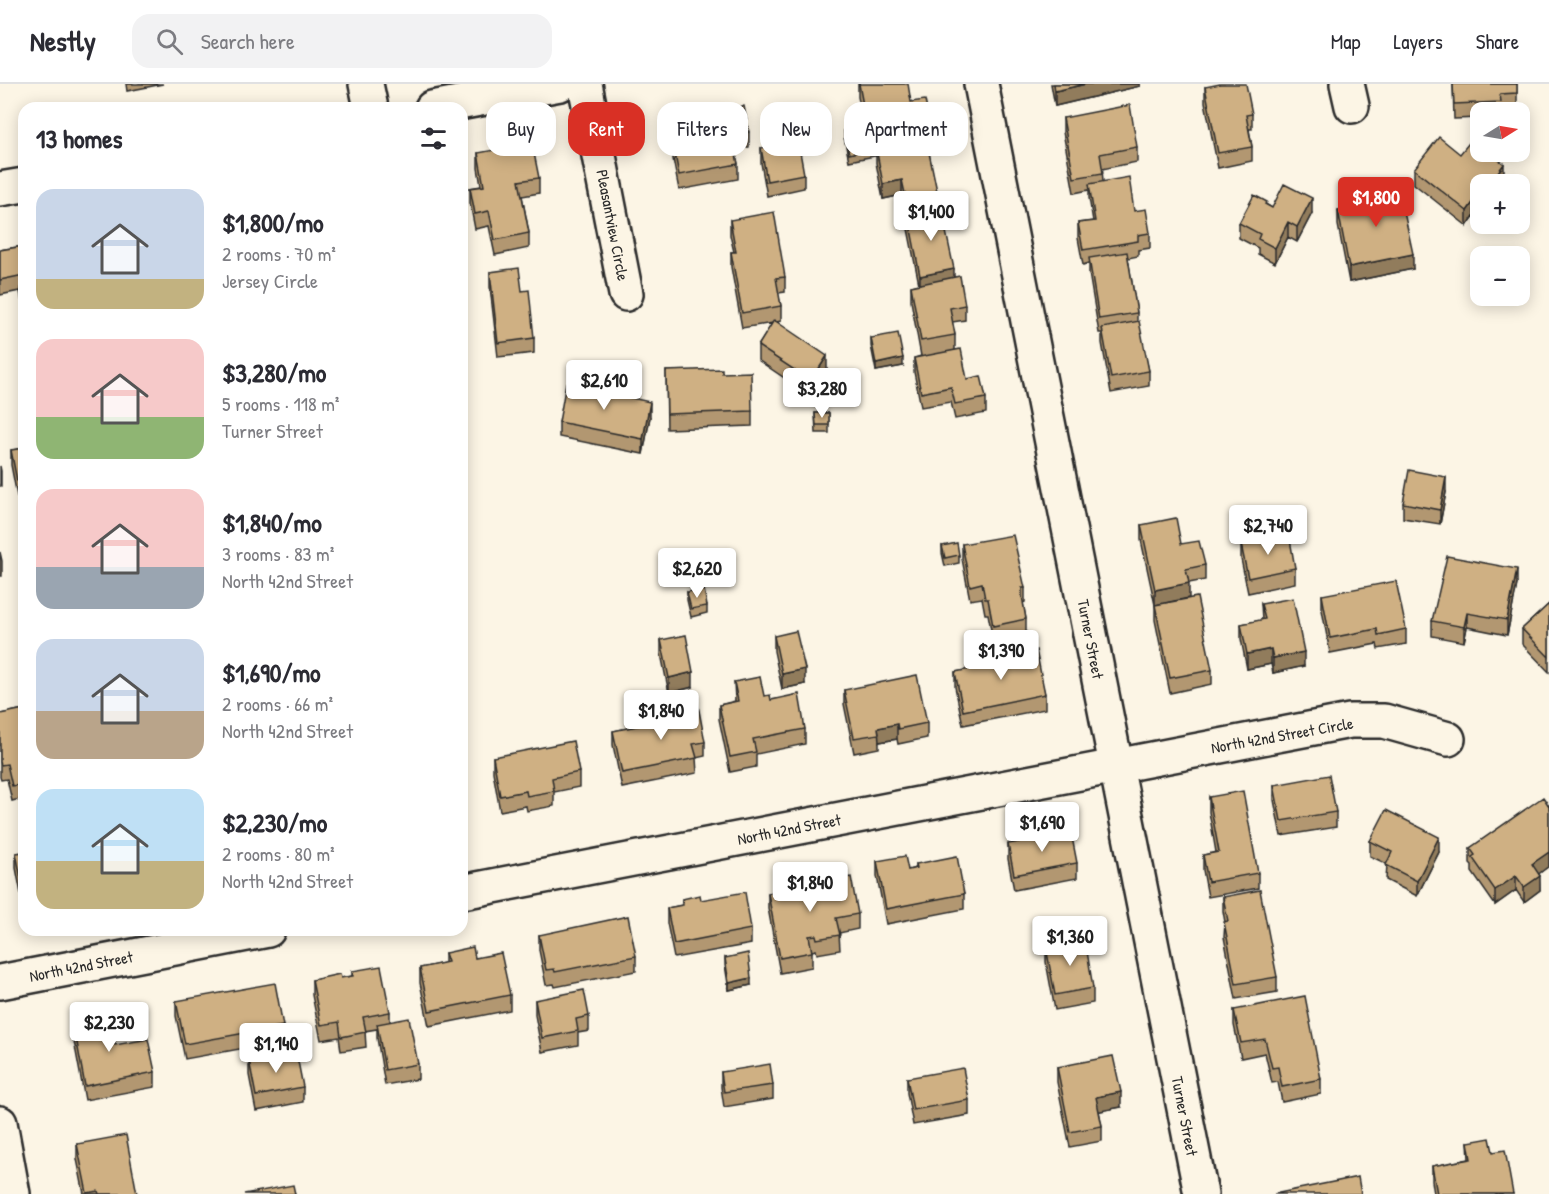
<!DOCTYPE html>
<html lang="en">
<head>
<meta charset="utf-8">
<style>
  :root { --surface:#fff; --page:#f2f2f3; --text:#2b2b33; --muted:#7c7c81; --line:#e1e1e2; --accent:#d93025 }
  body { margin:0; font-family:"Patrick Hand",sans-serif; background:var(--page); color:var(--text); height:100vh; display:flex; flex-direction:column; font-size:22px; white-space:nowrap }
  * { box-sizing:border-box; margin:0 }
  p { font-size:20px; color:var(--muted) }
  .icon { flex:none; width:33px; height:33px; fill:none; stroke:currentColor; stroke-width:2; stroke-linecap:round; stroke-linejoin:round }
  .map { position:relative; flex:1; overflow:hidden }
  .drawer { position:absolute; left:18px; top:18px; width:450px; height:834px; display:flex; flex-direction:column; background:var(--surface); border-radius:18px; box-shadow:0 3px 15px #0003 }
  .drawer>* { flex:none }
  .hud { position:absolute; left:486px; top:18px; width:570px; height:54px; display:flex; gap:12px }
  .needle { width:39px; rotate:79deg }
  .buttons { position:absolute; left:1470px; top:18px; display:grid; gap:12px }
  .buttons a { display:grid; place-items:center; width:60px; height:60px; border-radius:12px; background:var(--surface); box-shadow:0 3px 15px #0003; font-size:30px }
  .price { position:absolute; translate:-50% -51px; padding:0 14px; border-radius:6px; background:#fff; color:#222; font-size:20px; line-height:39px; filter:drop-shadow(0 2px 3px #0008) }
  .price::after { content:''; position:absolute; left:50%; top:36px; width:18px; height:14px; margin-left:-9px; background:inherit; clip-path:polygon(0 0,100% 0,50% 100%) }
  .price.current { background:var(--accent); color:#fff }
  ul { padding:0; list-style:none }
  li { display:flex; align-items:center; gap:18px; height:150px; padding:0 18px }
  li span { display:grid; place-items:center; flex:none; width:168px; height:120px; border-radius:18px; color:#555 }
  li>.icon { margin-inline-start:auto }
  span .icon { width:72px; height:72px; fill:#fffc; stroke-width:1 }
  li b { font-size:26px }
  h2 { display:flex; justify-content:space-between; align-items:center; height:72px; padding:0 18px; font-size:26px }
  .tag { padding:0 21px; border-radius:18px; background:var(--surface); box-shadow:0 3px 15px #0003; font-size:21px; line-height:54px }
  .tag.current { background:var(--accent); color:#fff }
  header { display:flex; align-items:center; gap:36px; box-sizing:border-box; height:84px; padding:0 30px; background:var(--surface); border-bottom:2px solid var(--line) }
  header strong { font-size:28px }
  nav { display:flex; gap:33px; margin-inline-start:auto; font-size:21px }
  .search { width:420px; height:54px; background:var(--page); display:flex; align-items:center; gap:15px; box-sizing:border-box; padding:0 21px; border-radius:18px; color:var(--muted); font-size:22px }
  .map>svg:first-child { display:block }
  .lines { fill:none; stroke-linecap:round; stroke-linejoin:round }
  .minor-casing { stroke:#2b2b2b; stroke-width:38 }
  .minor { stroke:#fcf5e5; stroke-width:33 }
  .wall { fill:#b29771; stroke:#2b2b2b; stroke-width:1.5 }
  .shaded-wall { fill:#917b5c; stroke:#2b2b2b; stroke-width:1.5 }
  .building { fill:#cfb083; stroke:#2b2b2b; stroke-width:1.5 }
  .labels { text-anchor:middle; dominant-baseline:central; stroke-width:5; stroke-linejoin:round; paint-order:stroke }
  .street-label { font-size:16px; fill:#2b2b2b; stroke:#fcf5e5 }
</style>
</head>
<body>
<header>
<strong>Nestly</strong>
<div class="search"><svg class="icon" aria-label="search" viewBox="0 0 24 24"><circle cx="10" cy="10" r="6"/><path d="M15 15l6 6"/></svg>Search here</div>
<nav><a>Map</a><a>Layers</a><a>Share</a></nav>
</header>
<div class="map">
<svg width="1549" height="1110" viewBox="0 0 1549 1110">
  <rect width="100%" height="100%" fill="#fcf5e5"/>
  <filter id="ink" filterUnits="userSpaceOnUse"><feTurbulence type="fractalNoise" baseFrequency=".0167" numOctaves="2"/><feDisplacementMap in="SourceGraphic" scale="12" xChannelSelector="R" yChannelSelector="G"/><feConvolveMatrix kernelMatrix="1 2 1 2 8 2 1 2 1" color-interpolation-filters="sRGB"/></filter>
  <g filter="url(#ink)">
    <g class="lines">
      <defs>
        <path id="minor" d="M366 0 371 24
          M585 0 626 210
          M981 0 1201 1110
          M1347 0 1352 22
          M432 24 560 0
          M0 105 24 101
          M462 808 1350 637H1384L1448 655
          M0 898 268 846
          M0 1039 13 1110"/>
      </defs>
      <use href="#minor" class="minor-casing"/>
      <use href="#minor" class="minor"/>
    </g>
    <path class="wall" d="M126 0H163L127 7Z
      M858 0 911 18 931 46V61L928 62 938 124 954 194 965 221V236L952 238 955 251V266L967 295 986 314V329L955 335 951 318 921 323 914 288V274L921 272 911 217V202L919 200 908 145V133L907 134 902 111 883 115 876 79V64L899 59 896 41 871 46 875 64V72L849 77 844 53V46L864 41 858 13Z
      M1051 0H1140V2L1055 22Z
      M1453 0H1517V24L1501 25V28H1480V34L1454 35Z
      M1205 3 1252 30V45H1249L1252 63V77L1218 84 1205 18Z
      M694 29 749 48V63L735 66 738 80V95L679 106 673 75V60L696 56 694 44Z
      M1063 34 1137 63V78L1102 85 1103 97 1134 127 1150 149V164L1138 166V172L1128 174 1137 229V237L1149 287V302L1111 309 1102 259V249H1099L1089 189V179L1083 181 1078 154V139L1093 137 1089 114V106L1074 109 1063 48Z
      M761 64 804 90V104L767 112 761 79Z
      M478 69 539 94V109L522 112 529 149V164L495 171 489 142 475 145 470 119V104L481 102 478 84Z
      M1460 70 1504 95 1480 100V137L1474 132 1467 142 1414 100V85Z
      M1365 107 1413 185 1349 198 1338 141V126L1365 120Z
      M1267 121 1272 124 1312 129 1297 158 1288 153 1275 179 1258 170V164L1239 154V139Z
      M730 136 785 193V208L778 209 781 222V237L777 238 827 287 811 312 758 276V262L773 239 742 244 731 183V168H734L730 151Z
      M24 162V225H23L20 207 0 211V166Z
      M490 188 522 207 534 254V269L498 273 490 203Z
      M871 254 903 282 876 287 871 262Z
      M666 287 722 289 752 327V342L667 345Z
      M628 313 650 333 643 370 559 353V338Z
      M815 329H829V349H816Z
      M24 364V410L17 412 11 381V366Z
      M0 382 1 387V402H0Z
      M1446 408 1440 440 1403 434V419Z
      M1141 441 1181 460 1205 481V496L1189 499 1155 521 1141 456Z
      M962 460 1025 504V518L1023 519 1026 535V550L993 556 988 530H985L982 514 970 516 962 475Z
      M1241 460 1295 484V499L1248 509 1241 475Z
      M942 462 959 471V479L945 482 942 469Z
      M0 468 2 477V492H0Z
      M1517 500 1507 551 1467 543 1464 558 1432 552V537Z
      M687 508 707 522V529L691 533 687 516Z
      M1322 511 1406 545V560L1378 565 1377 560 1330 569 1322 526Z
      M1261 520 1304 582 1273 589 1271 580 1247 585 1241 555V540L1262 536Z
      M1549 520V588L1522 560V545Z
      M1155 521 1212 586V600L1170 609 1155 536Z
      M774 552 805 600 782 605 774 567Z
      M661 556 693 603 669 609 661 570Z
      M997 557 1033 566 1045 610V625L963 641 955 603V588L980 584V577L999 573 997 564Z
      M734 598 771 616 805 645V660L756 670V683L730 688 719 635V621L735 617Z
      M844 606 927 639V654L898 660 897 655 879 658V664L854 669 844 620Z
      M682 619 705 658V672L696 674 697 689 622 704 613 661V647L682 633Z
      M24 625V714L12 717 7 695 1 696 0 693V630Z
      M493 673 579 688V703L554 708V722L527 727 526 722 500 727 493 688Z
      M1274 701 1336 728V743L1281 752 1274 716Z
      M1209 713 1258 789V804L1208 813 1203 786V771L1216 768 1209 728Z
      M462 717 464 726V740L462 741Z
      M1549 722V782L1539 789 1540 806 1524 818 1516 806 1495 821 1472 788V781L1470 779V764Z
      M1050 752 1077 779V794L1014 806 1008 775V760L1018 758V754Z
      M1370 757 1439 768 1417 812 1386 796 1387 780 1370 772Z
      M24 768V825L16 784V769Z
      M877 777 908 786 916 784V780L964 810V825L886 840 877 792Z
      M792 801 858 830V845L839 849 840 866 817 870 816 866 812 867V883L780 889 768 824V809L792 804Z
      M1223 813 1277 893V908L1236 915 1224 853 1225 838 1223 827Z
      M682 815 701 816 751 845V860L674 874 667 839V824L682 821Z
      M539 851 636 872V887L555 903 554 900 546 901 539 866Z
      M1046 863 1093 904V919L1055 926 1046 878Z
      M445 869 475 874 510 911V926L429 942 420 899V884L445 879Z
      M725 874 751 901 729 906 725 881Z
      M352 887 390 928V937L418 980V995L385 1001 377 954V945L365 947 366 963 341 967 339 953 321 956 312 911V896L341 894 352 892Z
      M535 916 589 932V947L578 949V961L542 968 535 931Z
      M176 917 283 942V957L185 975 176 932Z
      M1234 926 1321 995V1010L1282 1018 1278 998 1272 999 1265 969 1241 974 1234 941Z
      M73 937 115 961 155 988V1003L85 1016 73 952Z
      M249 976 303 1003V1018L256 1027 249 991Z
      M1057 983 1121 1023 1099 1027 1102 1042V1057L1070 1063 1057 998Z
      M721 988 773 1001V1015L724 1023 721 1003Z
      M907 994 969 1016V1031L913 1041 907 1009Z
      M1468 1058 1493 1068 1513 1110H1434L1432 1097V1082L1469 1075Z
      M77 1060 137 1110H84L77 1075Z"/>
    <path class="shaded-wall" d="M1086 0H1140V2L1055 22V7Z
      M1504 80V95L1500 100H1492V96Z
      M902 96V111L883 115V100Z
      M938 112V127L908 130V133L907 134V119Z
      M1312 114V129L1297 158V143Z
      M1474 117V132L1467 142V127Z
      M1288 138V153L1275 179V164Z
      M1413 170V185L1349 198V183Z
      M954 185V200L920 206V192Z
      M827 272V287L811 312V297Z
      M903 274V282L876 287V280Z
      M650 318V333L643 370V355Z
      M1446 393V408L1440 440V426Z
      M1517 485V500L1507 551V536Z
      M1189 499V514L1155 521V506Z
      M1467 529V543L1464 558V543Z
      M1271 565V580L1247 585V570Z
      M1304 568V582L1273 589V574Z
      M805 585V600L782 605V590Z
      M693 588V603L669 609V594Z
      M897 640V655L879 658 878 644Z
      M1439 753V768L1417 812V797Z
      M1549 768V782L1536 792 1532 780 1536 777Z
      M1516 792V806L1495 821V806Z
      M1540 792V806L1524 818V803Z
      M751 894V901L729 906V899Z
      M1121 1008V1023L1096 1028V1013Z"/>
    <path class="building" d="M859 0H908L911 18 925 16 931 46 901 52 896 26 865 32Z
      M1054 0H1086L1055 7Z
      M1220 0H1246L1252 30 1246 31 1252 63 1218 69 1205 3Z
      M1453 0H1517V9L1500 10 1501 18 1454 20Z
      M1130 21 1137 63 1100 70 1103 89 1074 94 1063 34Z
      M744 22 749 48 732 51 738 80 679 91 673 60 699 55 694 29Z
      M870 40 875 64 849 70 844 46Z
      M1439 53 1460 70 1473 54 1480 60V68H1489L1504 80 1492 96 1498 100H1480V122L1474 117 1467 127 1414 85Z
      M926 54 938 112 907 119 902 96 883 100 876 64Z
      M798 57 804 90 767 97 761 64Z
      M532 59 539 94 519 97 529 149 495 156 489 127 475 130 470 104 484 102 478 69Z
      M1129 93 1134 127 1146 125 1150 149 1138 151V157L1083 166 1078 139 1095 137 1089 100Z
      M1284 100 1312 114 1297 143 1288 138 1275 164 1258 155 1260 150 1239 139 1254 111 1267 118 1265 120 1272 124Z
      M1398 100 1413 170 1349 183 1338 126 1368 120 1365 107Z
      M941 124 954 185 920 192 908 130Z
      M774 128 785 193 776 194 781 222 742 229 731 168H736L730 136Z
      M24 162V191L0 196V166Z
      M1127 168 1137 229 1099 235 1089 174Z
      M519 184 522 207 529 206 534 254 498 259 490 188Z
      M960 192 965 221 950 224 955 251 921 257 911 202Z
      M20 204H24V218H23Z
      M774 236 827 272 811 297 758 262Z
      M1139 237 1149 287 1111 294 1102 244Z
      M898 249 903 274 876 280 871 254Z
      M961 265 967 295 981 292 986 314 955 320 951 303 921 309 914 274Z
      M722 285V289L751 288 752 327 667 330 666 287Z
      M566 299 628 311 627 313 650 318 643 355 559 338Z
      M815 329H829V341H816Z
      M24 364V396L17 397 11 366Z
      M1409 386 1446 393 1440 426 1403 419Z
      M1176 434 1181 460 1199 457 1205 481 1186 485 1189 499 1155 506 1141 441Z
      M1289 450 1295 484 1248 494 1241 460Z
      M1013 451 1025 504H1022V512L1026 535 993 542 988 515H985L982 499 970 502 962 460Z
      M957 459 959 471 945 474 942 462Z
      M1447 472 1517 485 1507 536 1467 529 1464 543 1432 537Z
      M1396 497 1406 545 1378 551 1377 545 1330 554 1322 511Z
      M704 505 707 522 691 525 687 508Z
      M1197 513 1212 586 1170 594 1155 521Z
      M1293 514 1304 568 1273 574 1271 565 1247 570 1241 540 1265 535 1261 520Z
      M1549 520V573L1522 545Z
      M796 547 805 585 782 590 774 552Z
      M1030 550 1033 566 1000 573 997 557Z
      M686 551 693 588 669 594 661 556Z
      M1036 566 1045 610 963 627 955 588 981 583 980 577Z
      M917 591 927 639 898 645 897 640 878 644 879 650 854 654 844 606Z
      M760 593 764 612 770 611 771 616 799 610 805 645 753 655 756 668 730 673 719 621 738 617 734 598Z
      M697 616 705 658 693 660 697 674 622 689 613 647 684 632 682 619Z
      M24 625V700L12 702 7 680 1 681 0 678V630Z
      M573 657 579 688 552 694 554 707 527 712 526 707 500 712 493 673Z
      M1329 691 1336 728 1281 737 1274 701Z
      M1243 707 1258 789 1208 798 1203 771 1219 768 1209 713Z
      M1543 713 1549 722V768L1536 777 1532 780 1540 792 1524 803 1516 792 1495 806 1472 773 1475 771 1470 764Z
      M1386 726 1439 753 1417 797 1386 781 1392 768 1370 757Z
      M1049 748 1050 752 1071 748 1077 779 1014 791 1008 760 1019 758 1018 754Z
      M24 768V810L16 769Z
      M905 772 908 786 917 784 916 780 957 772 964 810 886 825 877 777Z
      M851 793 858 830 836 834 840 851 817 855 816 851 809 852 812 868 780 874 768 809 793 804 792 801Z
      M1260 806 1277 893 1236 900 1224 838 1228 837 1223 813Z
      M745 808 751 845 674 860 667 824 683 821 682 815 700 811 701 816Z
      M628 832 636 872 555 888 554 885 546 886 539 851Z
      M1085 855 1093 904 1055 911 1046 863Z
      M473 863 475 874 501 869 510 911 429 927 420 884 448 878 445 869Z
      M748 869 751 894 729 899 725 874Z
      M381 882 390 928 363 933 366 948 341 953 339 938 321 941 312 896 340 890 341 894 353 892 352 887Z
      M275 899 283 942 185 960 176 917Z
      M584 906 589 932 576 935 578 947 542 954 535 916Z
      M1305 912 1321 995 1282 1003 1278 983 1272 984 1265 955 1241 959 1234 926Z
      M110 930 115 961 148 955 155 988 85 1002 73 937Z
      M409 934 418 980 385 986 377 940Z
      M296 967 303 1003 256 1012 249 976Z
      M1113 972 1121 1008 1096 1013 1102 1042 1070 1048 1057 983Z
      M770 980 773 1001 724 1008 721 988Z
      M963 984 969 1016 913 1026 907 994Z
      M126 1051 137 1110H99L98 1107 87 1109 77 1060Z
      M1490 1054 1493 1068 1505 1066 1513 1110H1437L1432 1082 1471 1075 1468 1058Z
      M1358 1093 1361 1110H1274Z
      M293 1101 295 1110H244Z"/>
  </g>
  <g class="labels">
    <g class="street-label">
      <text transform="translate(613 141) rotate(79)">Pleasantview Circle</text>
      <text transform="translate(1091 555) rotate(79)">Turner Street</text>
      <text transform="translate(1282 651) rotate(-10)">North 42nd Street Circle</text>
      <text transform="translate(789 745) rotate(-11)">North 42nd Street</text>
      <text transform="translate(81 882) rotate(-11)">North 42nd Street</text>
      <text transform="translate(1185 1032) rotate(79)">Turner Street</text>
    </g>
  </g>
</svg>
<div class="buttons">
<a><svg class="needle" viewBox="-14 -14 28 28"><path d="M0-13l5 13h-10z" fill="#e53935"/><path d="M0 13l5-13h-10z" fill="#7c7c81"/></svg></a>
<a>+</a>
<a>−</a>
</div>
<b class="price current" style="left:1376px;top:144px">$1,800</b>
<b class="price" style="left:931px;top:158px">$1,400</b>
<b class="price" style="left:604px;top:327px">$2,610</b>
<b class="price" style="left:822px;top:335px">$3,280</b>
<b class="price" style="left:1268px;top:472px">$2,740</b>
<b class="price" style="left:697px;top:515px">$2,620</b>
<b class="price" style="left:1001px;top:597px">$1,390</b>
<b class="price" style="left:661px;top:657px">$1,840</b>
<b class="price" style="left:1042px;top:769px">$1,690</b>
<b class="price" style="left:810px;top:829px">$1,840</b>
<b class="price" style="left:1070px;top:883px">$1,360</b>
<b class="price" style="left:109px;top:969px">$2,230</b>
<b class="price" style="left:276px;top:990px">$1,140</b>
<div class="hud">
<a class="tag">Buy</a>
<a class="tag current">Rent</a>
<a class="tag">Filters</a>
<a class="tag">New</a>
<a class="tag">Apartment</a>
</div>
<section class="drawer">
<h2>13 homes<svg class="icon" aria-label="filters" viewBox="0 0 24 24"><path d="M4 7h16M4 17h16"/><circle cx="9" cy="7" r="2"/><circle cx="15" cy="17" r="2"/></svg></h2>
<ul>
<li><span style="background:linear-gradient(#c9d6e8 75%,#c2b280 0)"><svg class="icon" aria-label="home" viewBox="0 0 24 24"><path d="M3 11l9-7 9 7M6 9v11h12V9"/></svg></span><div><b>$1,800/mo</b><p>2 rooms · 70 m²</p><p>Jersey Circle</p></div></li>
<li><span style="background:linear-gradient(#f6c9c9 65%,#8fb573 0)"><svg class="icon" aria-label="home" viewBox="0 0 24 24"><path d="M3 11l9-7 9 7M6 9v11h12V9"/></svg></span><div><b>$3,280/mo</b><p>5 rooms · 118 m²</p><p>Turner Street</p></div></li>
<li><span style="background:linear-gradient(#f6c9c9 65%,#9aa5b1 0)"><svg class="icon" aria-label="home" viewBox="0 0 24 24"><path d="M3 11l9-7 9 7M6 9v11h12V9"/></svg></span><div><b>$1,840/mo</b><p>3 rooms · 83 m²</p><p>North 42nd Street</p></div></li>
<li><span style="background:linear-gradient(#c9d6e8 60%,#b9a48a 0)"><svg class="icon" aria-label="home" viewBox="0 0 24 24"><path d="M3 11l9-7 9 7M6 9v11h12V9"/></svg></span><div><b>$1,690/mo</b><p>2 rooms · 66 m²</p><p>North 42nd Street</p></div></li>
<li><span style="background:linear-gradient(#bfe0f5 60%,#c2b280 0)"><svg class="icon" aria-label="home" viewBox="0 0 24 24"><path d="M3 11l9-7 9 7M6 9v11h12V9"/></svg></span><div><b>$2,230/mo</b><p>2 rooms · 80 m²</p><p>North 42nd Street</p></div></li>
</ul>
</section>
</div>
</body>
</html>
